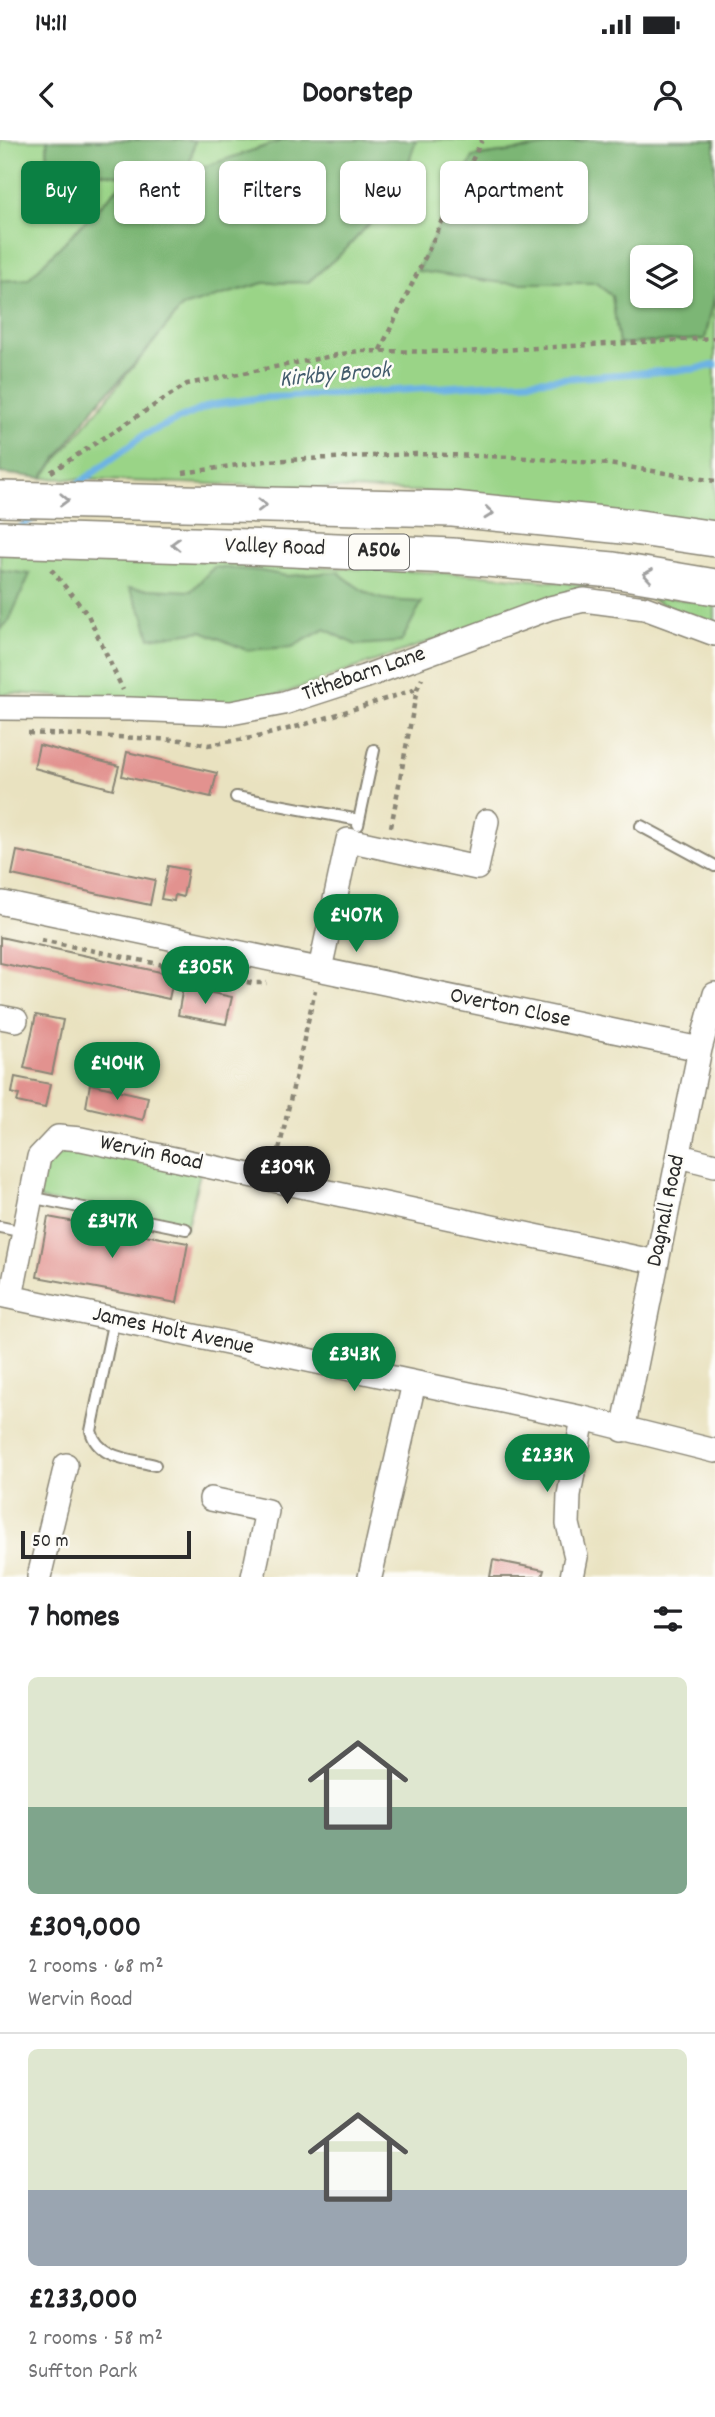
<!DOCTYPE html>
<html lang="en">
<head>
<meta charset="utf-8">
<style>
  :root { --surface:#fff; --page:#f6f6f6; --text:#202124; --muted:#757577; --line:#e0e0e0; --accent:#0b8043 }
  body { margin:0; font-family:Dekko,sans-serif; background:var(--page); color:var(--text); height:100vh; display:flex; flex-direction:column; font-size:26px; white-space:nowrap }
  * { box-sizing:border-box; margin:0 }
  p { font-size:23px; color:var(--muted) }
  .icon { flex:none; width:38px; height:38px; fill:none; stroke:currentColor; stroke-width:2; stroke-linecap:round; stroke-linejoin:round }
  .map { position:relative; height:1437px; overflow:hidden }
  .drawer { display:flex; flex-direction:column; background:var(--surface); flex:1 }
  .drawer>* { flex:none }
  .guide { position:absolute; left:21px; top:21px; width:674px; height:63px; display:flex; gap:14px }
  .tools { position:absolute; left:630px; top:105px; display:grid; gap:14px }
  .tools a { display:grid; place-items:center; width:63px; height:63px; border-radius:10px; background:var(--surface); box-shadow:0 2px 5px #0004; font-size:35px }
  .scale { position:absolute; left:21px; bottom:18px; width:170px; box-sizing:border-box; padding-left:7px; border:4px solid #2b2b2b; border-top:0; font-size:19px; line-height:24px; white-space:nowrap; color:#2b2b2b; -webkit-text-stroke:5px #fdfcf7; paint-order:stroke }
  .price { position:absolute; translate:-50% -60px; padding:0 16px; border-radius:24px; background:var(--accent); color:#fff; font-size:23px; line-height:46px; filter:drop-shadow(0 2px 4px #0008) }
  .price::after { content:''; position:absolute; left:50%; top:42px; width:21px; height:16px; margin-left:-10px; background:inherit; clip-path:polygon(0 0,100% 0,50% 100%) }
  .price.selected { background:#222; color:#fff }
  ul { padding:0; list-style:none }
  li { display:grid; align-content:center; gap:14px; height:371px; padding:0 28px }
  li+li { border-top:2px solid var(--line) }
  li span { display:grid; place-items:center; height:217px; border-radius:10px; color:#555 }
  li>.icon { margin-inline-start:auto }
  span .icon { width:126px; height:126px; fill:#fffc; stroke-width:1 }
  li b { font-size:30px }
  h2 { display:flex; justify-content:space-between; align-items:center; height:84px; padding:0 28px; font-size:30px }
  .tag { padding:0 24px; border-radius:10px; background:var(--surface); box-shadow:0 2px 5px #0004; font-size:24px; line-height:63px }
  .tag.selected { background:var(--accent); color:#fff }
  .status { display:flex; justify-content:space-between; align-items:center; height:49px; padding:0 35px; background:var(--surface); direction:ltr }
  .status svg { height:19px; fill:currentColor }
  header { display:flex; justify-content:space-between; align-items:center; height:91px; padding:0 28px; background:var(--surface); font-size:32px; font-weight:700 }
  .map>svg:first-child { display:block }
  .green { fill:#9ad487; stroke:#628059; stroke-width:2 }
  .forest { fill:#7bb674; stroke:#537050; stroke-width:2; fill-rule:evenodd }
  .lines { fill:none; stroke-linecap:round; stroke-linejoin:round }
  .stream { stroke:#6db3e4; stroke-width:7 }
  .building { fill:#e2928f }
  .lane-casing { stroke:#8a8676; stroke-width:14 }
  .street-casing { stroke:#8a8676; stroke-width:26 }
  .primary-casing { stroke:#8a8676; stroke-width:38 }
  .path { stroke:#8a8676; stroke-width:4.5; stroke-dasharray:5 5; stroke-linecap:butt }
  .lane { stroke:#fff; stroke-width:10 }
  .street { stroke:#fff; stroke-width:23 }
  .primary { stroke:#fff; stroke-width:35 }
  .oneway { stroke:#a0a0a0 }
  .labels { text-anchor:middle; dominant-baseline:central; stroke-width:5; stroke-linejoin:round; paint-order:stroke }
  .shield { fill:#fdfcf7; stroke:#6a6a68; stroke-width:2 }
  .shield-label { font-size:21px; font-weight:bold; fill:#2b2b2b }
  .street-label { font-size:23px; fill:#2b2b2b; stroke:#fdfcf7 }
  .water-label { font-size:24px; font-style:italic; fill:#425b6c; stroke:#fdfcf7 }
</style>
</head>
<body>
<div class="status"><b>14:11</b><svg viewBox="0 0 49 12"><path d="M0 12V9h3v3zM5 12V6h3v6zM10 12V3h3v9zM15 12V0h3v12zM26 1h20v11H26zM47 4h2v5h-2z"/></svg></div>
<header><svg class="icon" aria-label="back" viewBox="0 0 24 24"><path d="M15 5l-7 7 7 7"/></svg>Doorstep<svg class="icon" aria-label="person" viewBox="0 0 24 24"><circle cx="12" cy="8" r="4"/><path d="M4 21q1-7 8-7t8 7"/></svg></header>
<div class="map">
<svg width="715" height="1437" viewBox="0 0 715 1437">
  <rect width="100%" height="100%" fill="#fdfcf7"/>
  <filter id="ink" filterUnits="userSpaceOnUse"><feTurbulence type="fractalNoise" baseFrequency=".0143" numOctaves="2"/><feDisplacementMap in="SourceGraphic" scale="14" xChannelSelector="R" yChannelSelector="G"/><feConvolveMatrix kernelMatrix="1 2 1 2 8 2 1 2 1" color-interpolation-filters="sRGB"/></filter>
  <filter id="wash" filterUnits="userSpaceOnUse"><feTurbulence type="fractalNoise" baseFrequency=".00686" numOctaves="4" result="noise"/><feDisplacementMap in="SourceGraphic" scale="28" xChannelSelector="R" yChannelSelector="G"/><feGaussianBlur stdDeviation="1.57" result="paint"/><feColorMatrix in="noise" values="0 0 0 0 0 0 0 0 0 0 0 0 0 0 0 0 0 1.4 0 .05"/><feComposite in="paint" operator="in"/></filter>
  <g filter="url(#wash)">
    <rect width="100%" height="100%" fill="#e9e2c0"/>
    <path class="green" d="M0 0H47L48 25 129 36 28 140 0 141Z
      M195 0H283L187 33Z
      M416 0H588L474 17 523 143H596L612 156 619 204 705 199 715 154V388L462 353 42 338 182 167 263 143 308 142 344 111 399 52Z
      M0 410 484 435 587 445 586 452 476 485 288 552 225 564 108 560 13 553 0 555Z
      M607 449 715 464V487L648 458Z
      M58 997 202 1025 186 1089 30 1057Z"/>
    <path class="forest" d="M47 0H195L188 32 284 0H416L399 52 344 111 308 142 263 143 182 167 143 215 97 264 42 338 0 333V141L28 139 129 37 48 25Z
      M588 0H715V154L705 199 619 204 612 156 596 143H503L417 131 473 17ZM642 117H681V156H642Z
      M214 427 261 431 287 436 338 432C373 461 378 460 422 462L401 502 356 505 325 489 292 507 246 510 202 491 150 498 144 477 129 448 191 451Z
      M0 430 30 434 9 481 0 490Z"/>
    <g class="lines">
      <path class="stream" d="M73 348 145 294 211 265 260 258 362 253 695 229 715 225
        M20 388 41 372"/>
    </g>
    <g id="blocks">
      <path class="building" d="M39 605 119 626 113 649 34 628Z
        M127 612 217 633 211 657 122 636Z
        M17 711 155 740 150 765 12 735Z
        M168 726 188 730 183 757 175 755 174 761 161 759Z
        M0 797 174 835 169 859 0 823Z
        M183 847 232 857 226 884 178 875Z
        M36 875 63 880 52 934 24 928Z
        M15 937 50 944 45 968 17 962 19 955 12 953Z
        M90 944 148 957 143 980 86 967Z
        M48 1077 188 1103 177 1163 37 1137Z
        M493 1420 544 1430 542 1437H490Z"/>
    </g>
  </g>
  <g filter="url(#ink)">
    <use href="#blocks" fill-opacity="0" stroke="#8a8676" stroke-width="2"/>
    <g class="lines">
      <defs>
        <path id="lane" d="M236 657 359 680
          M358 685 374 610
          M641 686 715 726
          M30 1057 186 1089
          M0 1087 24 1092
          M114 1179 91 1291C98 1319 131 1319 155 1325"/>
        <path id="street" d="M0 568 130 569 231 573 284 563 364 537 550 468 584 460 645 468 715 494
          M3 763 700 909
          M320 829 348 700 477 728 487 681
          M0 877 16 880
          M680 1016 715 1025
          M0 1155 583 1278 715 1311
          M11 1157 39 1017 58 997 81 999 656 1122
          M623 1290 700 909 715 854
          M211 1359 267 1371 253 1437
          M39 1437 66 1325
          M370 1437 414 1243
          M572 1437 576 1417 568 1384 569 1355 583 1278"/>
        <path id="primary" d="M0 359 453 369 633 387 715 399
          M0 399 224 406 452 416 613 430 715 447"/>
      </defs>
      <use href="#lane" class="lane-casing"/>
      <use href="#street" class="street-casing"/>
      <use href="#primary" class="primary-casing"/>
      <path class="path" d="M380 210 482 0
        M51 332 187 244 358 211 465 212 715 198
        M183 333 266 321 415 314 513 317 609 324 715 341
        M51 429 88 475 123 550
        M28 593 181 600 208 605 257 597 303 585 417 549
        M391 687 417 549 422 538
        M41 800 252 843H267
        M277 1019 315 850"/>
      <use href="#lane" class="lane"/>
      <use href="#street" class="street"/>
      <use href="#primary" class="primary"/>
    </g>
    <defs><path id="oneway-chevron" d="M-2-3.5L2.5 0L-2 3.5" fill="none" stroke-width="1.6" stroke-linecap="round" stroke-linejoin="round" transform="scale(1.75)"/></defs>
    <g class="oneway">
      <use href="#oneway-chevron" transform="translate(64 360) rotate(2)"/>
      <use href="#oneway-chevron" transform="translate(262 365) rotate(1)"/>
      <use href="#oneway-chevron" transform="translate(489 373) rotate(6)"/>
      <use href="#oneway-chevron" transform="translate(176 404) rotate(-178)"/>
      <use href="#oneway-chevron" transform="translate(648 435) rotate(-171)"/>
    </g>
  </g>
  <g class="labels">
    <rect class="shield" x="349" y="394.5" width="60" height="35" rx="5"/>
    <g class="shield-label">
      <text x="379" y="412">A506</text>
    </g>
    <g class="street-label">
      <text transform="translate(275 408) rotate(2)">Valley Road</text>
      <text transform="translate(364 535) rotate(-19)">Tithebarn Lane</text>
      <text transform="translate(510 869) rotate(12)">Overton Close</text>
      <text transform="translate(151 1014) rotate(12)">Wervin Road</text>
      <text transform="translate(667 1071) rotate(-78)">Dagnall Road</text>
      <text transform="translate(173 1192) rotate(12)">James Holt Avenue</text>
    </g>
    <g class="water-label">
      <text transform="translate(335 236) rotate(-5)">Kirkby Brook</text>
    </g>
  </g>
</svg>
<div class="tools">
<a><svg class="icon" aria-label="layers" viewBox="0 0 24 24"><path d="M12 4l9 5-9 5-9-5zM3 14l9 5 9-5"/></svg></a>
</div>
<div class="scale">50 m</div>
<b class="price" style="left:356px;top:814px">£407K</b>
<b class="price" style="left:205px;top:866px">£305K</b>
<b class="price" style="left:117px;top:962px">£404K</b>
<b class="price selected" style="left:287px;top:1066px">£309K</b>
<b class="price" style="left:112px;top:1120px">£347K</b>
<b class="price" style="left:354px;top:1253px">£343K</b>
<b class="price" style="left:547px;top:1354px">£233K</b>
<div class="guide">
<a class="tag selected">Buy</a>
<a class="tag">Rent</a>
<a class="tag">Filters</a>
<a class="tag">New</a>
<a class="tag">Apartment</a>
</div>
</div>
<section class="drawer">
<h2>7 homes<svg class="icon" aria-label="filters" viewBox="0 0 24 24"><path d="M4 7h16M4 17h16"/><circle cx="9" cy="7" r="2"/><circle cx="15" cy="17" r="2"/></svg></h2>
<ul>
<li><span style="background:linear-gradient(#dfe7d0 60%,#7fa58c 0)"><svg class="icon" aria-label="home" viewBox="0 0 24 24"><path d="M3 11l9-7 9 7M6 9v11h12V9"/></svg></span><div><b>£309,000</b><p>2 rooms · 68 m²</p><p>Wervin Road</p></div></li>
<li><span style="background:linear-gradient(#dfe7d0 65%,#9aa5b1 0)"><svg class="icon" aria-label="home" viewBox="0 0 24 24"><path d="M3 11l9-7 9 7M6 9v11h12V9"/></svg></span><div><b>£233,000</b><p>2 rooms · 58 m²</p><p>Suffton Park</p></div></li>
</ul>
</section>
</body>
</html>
